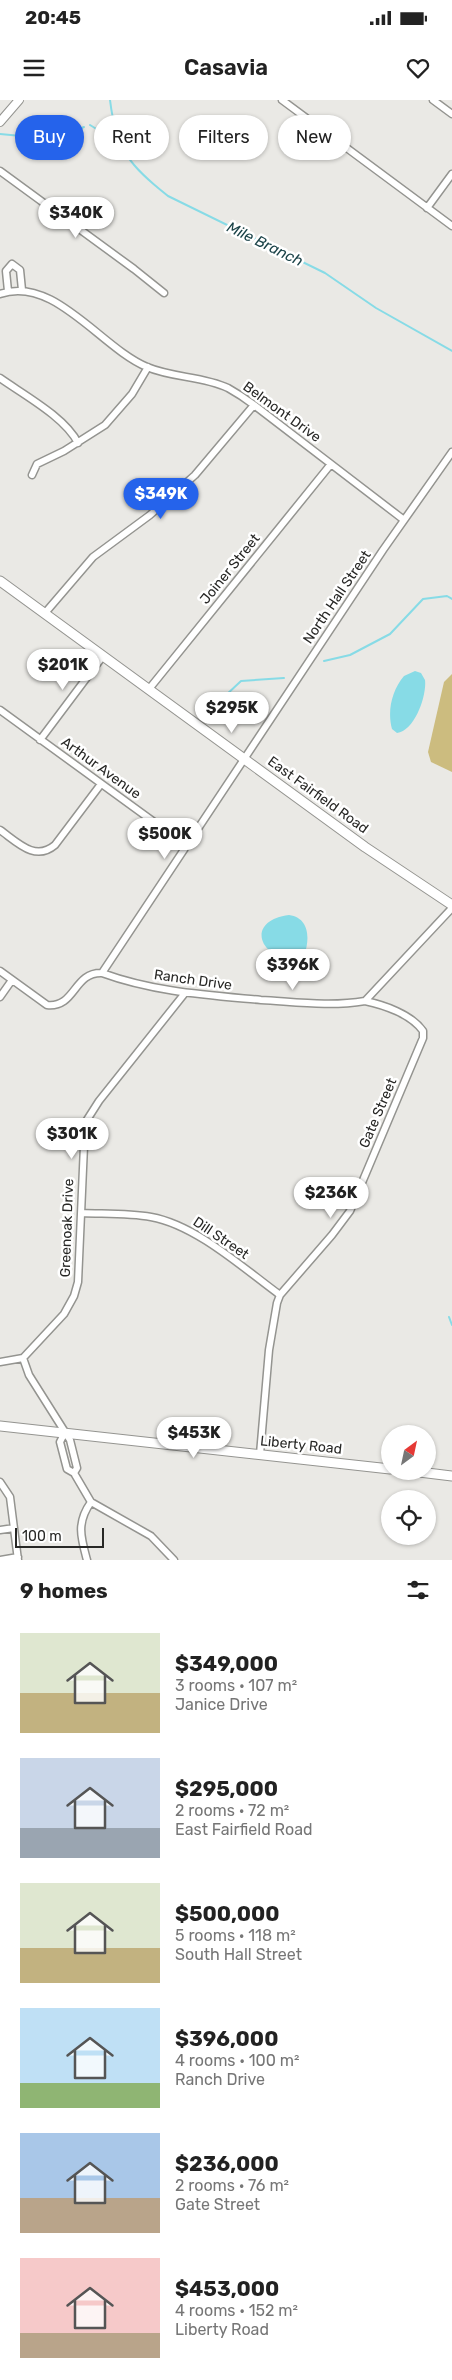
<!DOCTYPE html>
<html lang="en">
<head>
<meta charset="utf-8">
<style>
  :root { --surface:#fff; --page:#f6f6f6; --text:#222; --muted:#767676; --accent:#2563eb }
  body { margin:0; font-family:Rubik,sans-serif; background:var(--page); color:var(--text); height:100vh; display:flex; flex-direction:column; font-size:19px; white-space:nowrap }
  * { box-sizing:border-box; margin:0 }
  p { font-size:16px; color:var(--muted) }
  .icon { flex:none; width:28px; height:28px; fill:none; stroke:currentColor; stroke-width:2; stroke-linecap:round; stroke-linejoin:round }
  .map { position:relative; height:1460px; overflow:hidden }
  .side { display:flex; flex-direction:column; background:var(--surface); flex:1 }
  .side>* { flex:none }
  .banner { position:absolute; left:15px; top:15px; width:422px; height:45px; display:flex; gap:10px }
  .needle { width:32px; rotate:33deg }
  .tools { position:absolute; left:381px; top:1325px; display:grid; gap:10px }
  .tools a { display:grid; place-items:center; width:55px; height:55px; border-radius:50%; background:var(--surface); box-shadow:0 1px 4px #0004; font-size:25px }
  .scale { position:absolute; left:15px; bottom:12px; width:89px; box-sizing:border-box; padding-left:5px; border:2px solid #282826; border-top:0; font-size:14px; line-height:18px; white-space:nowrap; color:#282826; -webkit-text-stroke:4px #fff; paint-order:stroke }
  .price { position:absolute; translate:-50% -42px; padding:0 11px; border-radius:18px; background:#fff; color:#222; font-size:16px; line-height:32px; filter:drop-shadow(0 1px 2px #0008) }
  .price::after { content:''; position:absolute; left:50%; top:30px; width:15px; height:11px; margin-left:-8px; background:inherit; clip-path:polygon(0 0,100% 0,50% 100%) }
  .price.selected { background:var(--accent); color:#fff }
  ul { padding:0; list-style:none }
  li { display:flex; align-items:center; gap:15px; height:125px; padding:0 20px }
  li span { display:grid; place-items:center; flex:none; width:140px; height:100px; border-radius:0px; color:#555 }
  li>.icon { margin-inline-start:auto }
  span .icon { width:60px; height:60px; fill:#fffc; stroke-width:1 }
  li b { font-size:21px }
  h2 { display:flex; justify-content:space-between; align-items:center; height:60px; padding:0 20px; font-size:21px }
  .pill { padding:0 18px; border-radius:22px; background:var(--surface); box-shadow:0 1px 4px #0004; font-size:18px; line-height:45px }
  .pill.selected { background:var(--accent); color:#fff }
  .status { display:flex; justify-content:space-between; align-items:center; height:35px; padding:0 25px; background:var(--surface); direction:ltr }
  .status svg { height:14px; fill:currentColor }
  header { display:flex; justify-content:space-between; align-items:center; height:65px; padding:0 20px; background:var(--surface); font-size:22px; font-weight:600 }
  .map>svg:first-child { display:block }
  .green { fill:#ccbc7f }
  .water { fill:#87dbe6 }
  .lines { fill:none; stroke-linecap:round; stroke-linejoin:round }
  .stream { stroke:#87dbe6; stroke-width:2 }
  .minor-casing { stroke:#949490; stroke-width:9 }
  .tertiary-casing { stroke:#949490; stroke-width:10 }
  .secondary-casing { stroke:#949490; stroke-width:11 }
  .minor { stroke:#fff; stroke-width:6 }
  .tertiary { stroke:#fff; stroke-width:8 }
  .secondary { stroke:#fff; stroke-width:9 }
  .labels { text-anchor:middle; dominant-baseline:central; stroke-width:5; stroke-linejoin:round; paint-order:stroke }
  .street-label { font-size:14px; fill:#282826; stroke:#fff }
  .water-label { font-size:15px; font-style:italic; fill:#1c4449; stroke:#fff }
</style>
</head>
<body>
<div class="status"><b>20:45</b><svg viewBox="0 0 49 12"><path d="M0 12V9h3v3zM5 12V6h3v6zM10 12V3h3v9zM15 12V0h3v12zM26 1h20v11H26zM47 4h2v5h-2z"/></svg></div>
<header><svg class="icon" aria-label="menu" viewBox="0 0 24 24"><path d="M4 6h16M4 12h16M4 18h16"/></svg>Casavia<svg class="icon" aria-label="heart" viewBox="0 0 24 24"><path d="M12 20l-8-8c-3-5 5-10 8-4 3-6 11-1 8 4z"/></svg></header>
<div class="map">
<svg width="452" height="1460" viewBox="0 0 452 1460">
  <rect width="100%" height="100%" fill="#eae9e5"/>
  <path class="green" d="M452 574V672L431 662 428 652 444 582Z"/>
  <path class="water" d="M415 571 421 573 425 580C427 595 415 631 397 633L392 629C387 611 392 590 404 576Z
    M289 815C310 818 310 839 304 856 267 869 238 822 289 815Z"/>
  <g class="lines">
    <path class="stream" d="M110 0C116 50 130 66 168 96L325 173 376 208 452 251
      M90 25 119 43
      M0 34 53 39 84 27
      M324 561 350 555 390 534 423 499 447 496 452 499
      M209 598 225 596 241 581 284 578
      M449 1217 452 1225"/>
    <defs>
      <path id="minor" d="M282 0 452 126
        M433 0 452 14
        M0 71 134 169 164 193
        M427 108 452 74
        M8 191 6 171 12 164 20 170 22 190
        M0 194C54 175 101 248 147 267 173 278 203 276 228 288 237 293 246 299 254 305L404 420
        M0 278C24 295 65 317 78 343
        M32 375 37 364 64 351 105 325 132 294 148 267
        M45 513 93 457 150 415 195 375 254 305
        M149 589 331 364
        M0 610 187 746
        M40 640 103 556
        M0 730C17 742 35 762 55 745L101 684
        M0 871 47 905C76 908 73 872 102 873 154 892 207 895 261 900 296 902 330 907 365 901L452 808
        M102 873 383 450 452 352
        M0 897 12 880
        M82 1113C104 1114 129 1113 151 1117 196 1125 243 1168 280 1195
        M23 1258 29 1275 70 1340 77 1368 74 1373
        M0 1262 23 1258 64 1214 74 1196 78 1182 85 1023 99 1001 185 893
        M65 1332 60 1342 67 1369 74 1373 91 1402 151 1436 174 1460
        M260 1354 269 1250 277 1203 280 1195 332 1135 350 1111 423 938V931C411 914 384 905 365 901
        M0 1382 10 1397 18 1460
        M0 1430 14 1428
        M0 1460 18 1457
        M87 1460C81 1438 76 1423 91 1402"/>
      <path id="tertiary" d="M0 22 19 0"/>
      <path id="secondary" d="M0 481 365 747 452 805
        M0 1326 390 1369
        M411 1371 452 1376"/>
    </defs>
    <use href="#minor" class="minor-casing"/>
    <use href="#tertiary" class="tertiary-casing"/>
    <use href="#secondary" class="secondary-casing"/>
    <use href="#minor" class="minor"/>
    <use href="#tertiary" class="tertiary"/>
    <use href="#secondary" class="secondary"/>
  </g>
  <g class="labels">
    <g class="street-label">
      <text transform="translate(282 312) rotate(36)">Belmont Drive</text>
      <text transform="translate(230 469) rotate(-51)">Joiner Street</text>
      <text transform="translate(337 497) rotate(-56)">North Hall Street</text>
      <text transform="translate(101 668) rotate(36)">Arthur Avenue</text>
      <text transform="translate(318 695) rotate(36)">East Fairfield Road</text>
      <text transform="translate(193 880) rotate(8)">Ranch Drive</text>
      <text transform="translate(378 1013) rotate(-67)">Gate Street</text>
      <text transform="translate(67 1128) rotate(-88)">Greenoak Drive</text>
      <text transform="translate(221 1138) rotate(34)">Dill Street</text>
      <text transform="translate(301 1345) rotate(6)">Liberty Road</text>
    </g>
    <g class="water-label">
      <text transform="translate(265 144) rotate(26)">Mile Branch</text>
    </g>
  </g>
</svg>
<div class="tools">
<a><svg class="needle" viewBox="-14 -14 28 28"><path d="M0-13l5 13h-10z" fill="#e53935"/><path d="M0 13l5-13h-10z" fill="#767676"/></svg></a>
<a><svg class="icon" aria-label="locate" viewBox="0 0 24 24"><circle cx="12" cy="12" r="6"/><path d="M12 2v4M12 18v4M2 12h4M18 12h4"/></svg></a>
</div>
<div class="scale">100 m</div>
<b class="price" style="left:76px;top:139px">$340K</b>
<b class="price selected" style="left:161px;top:420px">$349K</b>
<b class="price" style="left:63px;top:591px">$201K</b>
<b class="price" style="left:232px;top:634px">$295K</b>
<b class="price" style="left:165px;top:760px">$500K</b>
<b class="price" style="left:293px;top:891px">$396K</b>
<b class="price" style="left:72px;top:1060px">$301K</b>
<b class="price" style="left:331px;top:1119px">$236K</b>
<b class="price" style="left:194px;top:1359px">$453K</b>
<div class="banner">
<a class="pill selected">Buy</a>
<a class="pill">Rent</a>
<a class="pill">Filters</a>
<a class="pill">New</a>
</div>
</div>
<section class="side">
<h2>9 homes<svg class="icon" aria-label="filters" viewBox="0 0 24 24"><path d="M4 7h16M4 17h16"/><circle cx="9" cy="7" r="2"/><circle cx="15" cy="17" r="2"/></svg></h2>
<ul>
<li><span style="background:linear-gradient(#dfe7d0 60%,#c2b280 0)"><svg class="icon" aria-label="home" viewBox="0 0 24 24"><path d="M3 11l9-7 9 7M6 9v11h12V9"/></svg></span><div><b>$349,000</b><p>3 rooms · 107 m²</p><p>Janice Drive</p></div></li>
<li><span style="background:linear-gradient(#c9d6e8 70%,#9aa5b1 0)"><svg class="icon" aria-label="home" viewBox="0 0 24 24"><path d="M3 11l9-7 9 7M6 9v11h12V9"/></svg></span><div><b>$295,000</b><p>2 rooms · 72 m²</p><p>East Fairfield Road</p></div></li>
<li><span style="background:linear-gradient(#dfe7d0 65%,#c2b280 0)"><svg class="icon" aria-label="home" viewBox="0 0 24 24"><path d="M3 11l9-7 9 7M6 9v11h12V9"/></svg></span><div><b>$500,000</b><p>5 rooms · 118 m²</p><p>South Hall Street</p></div></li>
<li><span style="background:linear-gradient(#bfe0f5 75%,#8fb573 0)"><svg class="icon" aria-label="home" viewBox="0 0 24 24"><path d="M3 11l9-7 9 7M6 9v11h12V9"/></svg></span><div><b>$396,000</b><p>4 rooms · 100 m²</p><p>Ranch Drive</p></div></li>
<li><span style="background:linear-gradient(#a9c7e8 65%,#b9a48a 0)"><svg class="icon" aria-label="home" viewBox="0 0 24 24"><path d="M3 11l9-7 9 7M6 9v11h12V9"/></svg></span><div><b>$236,000</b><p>2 rooms · 76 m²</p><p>Gate Street</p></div></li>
<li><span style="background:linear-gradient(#f6c9c9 75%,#b9a48a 0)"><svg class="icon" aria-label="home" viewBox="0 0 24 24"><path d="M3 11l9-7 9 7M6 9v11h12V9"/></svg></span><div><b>$453,000</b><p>4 rooms · 152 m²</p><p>Liberty Road</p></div></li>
</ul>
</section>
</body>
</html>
